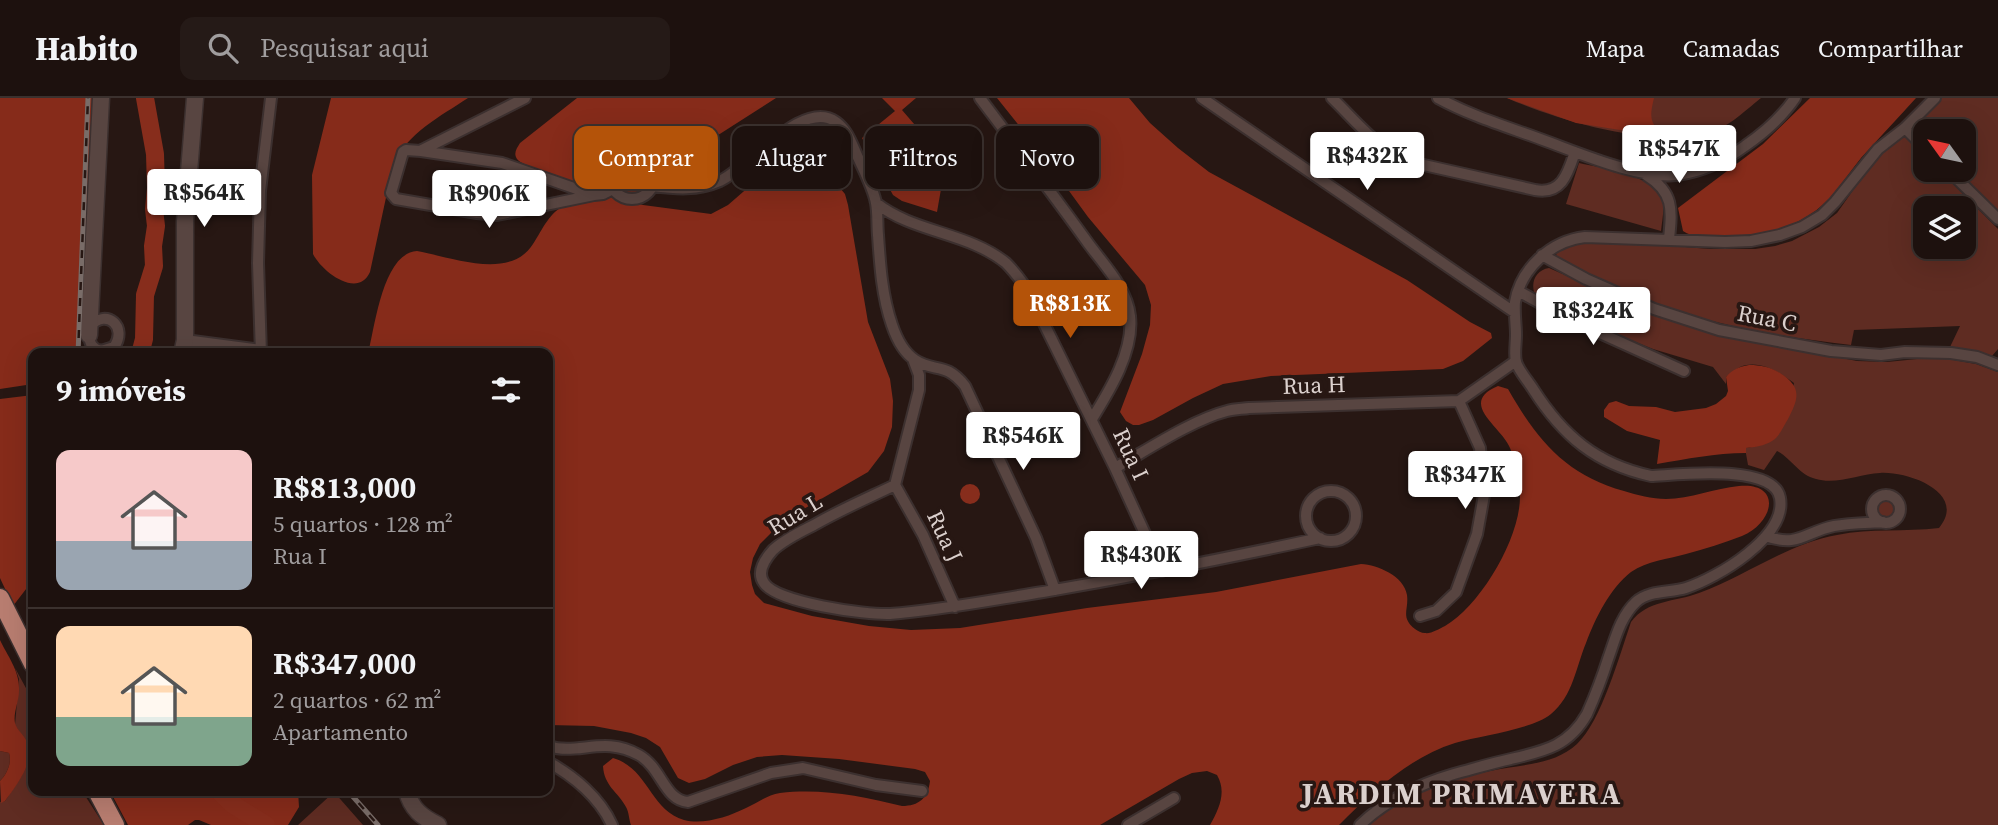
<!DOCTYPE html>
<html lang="pt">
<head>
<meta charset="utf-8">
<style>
  :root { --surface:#1d110e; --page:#251a17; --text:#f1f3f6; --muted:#a09d9e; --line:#3b312e; --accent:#b45309 }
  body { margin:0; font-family:"Source Serif 4",serif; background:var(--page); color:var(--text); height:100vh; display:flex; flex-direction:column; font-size:26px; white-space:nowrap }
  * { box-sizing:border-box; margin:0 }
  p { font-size:23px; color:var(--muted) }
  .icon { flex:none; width:38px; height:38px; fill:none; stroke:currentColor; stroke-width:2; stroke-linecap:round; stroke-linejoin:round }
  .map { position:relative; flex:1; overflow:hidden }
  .side { position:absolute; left:28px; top:250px; width:525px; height:448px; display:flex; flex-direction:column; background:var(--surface); border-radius:14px; box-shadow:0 7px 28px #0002,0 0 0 2px var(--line) }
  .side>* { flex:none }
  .guide { position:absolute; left:574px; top:28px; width:665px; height:63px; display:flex; gap:14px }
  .needle { width:46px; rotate:303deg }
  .fabs { position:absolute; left:1913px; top:21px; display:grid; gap:14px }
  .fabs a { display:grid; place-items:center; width:63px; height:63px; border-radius:14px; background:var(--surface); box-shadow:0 7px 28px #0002,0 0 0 2px var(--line); font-size:35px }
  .price { position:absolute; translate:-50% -60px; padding:0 16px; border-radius:7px; background:#fff; color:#222; font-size:23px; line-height:46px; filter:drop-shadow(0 2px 4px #0008) }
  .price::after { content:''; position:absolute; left:50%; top:42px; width:21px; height:16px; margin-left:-10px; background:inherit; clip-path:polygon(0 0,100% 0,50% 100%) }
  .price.selected { background:var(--accent); color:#fff }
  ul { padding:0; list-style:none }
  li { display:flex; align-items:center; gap:21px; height:175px; padding:0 28px }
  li+li { border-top:2px solid var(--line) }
  li span { display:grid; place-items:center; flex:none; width:196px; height:140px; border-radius:14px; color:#555 }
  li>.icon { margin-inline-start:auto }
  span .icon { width:84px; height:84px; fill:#fffc; stroke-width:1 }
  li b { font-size:30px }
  h2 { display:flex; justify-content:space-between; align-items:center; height:84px; padding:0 28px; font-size:30px }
  .tag { padding:0 24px; border-radius:14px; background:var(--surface); box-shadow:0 7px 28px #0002,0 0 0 2px var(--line); font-size:24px; line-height:63px }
  .tag.selected { background:var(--accent); color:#fff }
  header { display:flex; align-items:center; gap:42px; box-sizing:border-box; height:98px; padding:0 35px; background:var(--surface); border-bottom:2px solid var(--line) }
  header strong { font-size:33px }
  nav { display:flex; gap:38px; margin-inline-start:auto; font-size:24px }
  .search { width:490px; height:63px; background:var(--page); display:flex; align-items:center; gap:18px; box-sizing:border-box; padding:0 24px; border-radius:14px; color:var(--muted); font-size:26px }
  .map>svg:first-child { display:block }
  .green { fill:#5f2c22; fill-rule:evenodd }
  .forest { fill:#862b1a }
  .water { fill:#872d1c }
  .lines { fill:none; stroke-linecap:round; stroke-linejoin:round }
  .river { stroke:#872d1c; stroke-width:18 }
  .street-casing { stroke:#3c302f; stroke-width:14 }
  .secondary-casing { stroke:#3c302f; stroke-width:19 }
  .primary-casing { stroke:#3c302f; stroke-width:21 }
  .street { stroke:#584541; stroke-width:10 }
  .secondary { stroke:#584541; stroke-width:16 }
  .primary { stroke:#b87d70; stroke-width:18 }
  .rail-casing { stroke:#796c68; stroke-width:5 }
  .rail { stroke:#271713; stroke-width:2.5; stroke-dasharray:8; stroke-linecap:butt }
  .labels { text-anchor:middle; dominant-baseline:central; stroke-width:7; stroke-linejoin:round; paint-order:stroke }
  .street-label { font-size:23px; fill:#dbd0cd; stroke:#271713 }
  .district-label { font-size:30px; font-weight:bold; letter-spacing:2px; fill:#dbd0cd; stroke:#271713 }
</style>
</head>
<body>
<header>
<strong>Habito</strong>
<div class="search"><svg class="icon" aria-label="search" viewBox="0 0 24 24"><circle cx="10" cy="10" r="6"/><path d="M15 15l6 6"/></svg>Pesquisar aqui</div>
<nav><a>Mapa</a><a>Camadas</a><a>Compartilhar</a></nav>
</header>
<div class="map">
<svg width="1998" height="727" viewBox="0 0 1998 727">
  <rect width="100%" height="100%" fill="#271713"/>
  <path class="green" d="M1507 0H1761C1747 11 1733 25 1717 32 1662 54 1559 23 1507 0Z
    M1938 0H1998V117L1951 72H1964V33H1925V47L1908 30Z
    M1903 35 1925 57V72H1939L1998 131V251L1992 258 1950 249 1960 228 1854 232 1851 247C1764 237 1680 221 1600 184 1585 177 1571 168 1557 160L1556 155 1558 151 1584 141 1710 151H1755L1775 148 1792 143 1819 129 1837 115 1875 61ZM1925 110H1964V149H1925Z
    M614 78a18 18 0 1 1 36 0a18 18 0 1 1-36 0Z
    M1579 65C1600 70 1654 77 1662 100 1665 110 1662 123 1661 133L1566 106Z
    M1549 170 1651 215 1717 236 1857 263 1887 264 1937 259 1976 266 1998 274V727H1369C1409 693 1440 684 1490 673 1520 666 1553 668 1577 646 1601 624 1620 556 1631 524 1647 502 1675 504 1699 495 1746 478 1787 446 1837 437 1871 430 1905 434 1939 430 1968 395 1908 373 1880 375 1860 376 1836 387 1816 381 1799 377 1792 361 1777 353L1764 372 1748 367 1745 350C1789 345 1786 320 1794 285 1779 274 1759 261 1740 269 1736 271 1731 276 1726 279V286L1713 269 1653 251 1608 233 1534 194C1531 182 1537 172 1549 170Z
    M1877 412a9 9 0 1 1 18 0a9 9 0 1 1-18 0Z
    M15 570 33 603V693H82L104 727H0V704L5 703 21 679 29 659 28 647 15 627 19 581Z
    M0 653 9 655C12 665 7 676 0 683Z
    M334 694 363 727H298Z"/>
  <path class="forest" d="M0 0H92L83 222 78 255 33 256V286L0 291Z
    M331 0H468C441 18 407 35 393 67L370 174C358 201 322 174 313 156L312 77Z
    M577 0H776L701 48 678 65 670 66 637 52H624C610 60 604 69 604 85L598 90C585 88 523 70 517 61 513 55 517 50 520 45Z
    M882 0H916L902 12 921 34 947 57 937 114 902 103 893 97 862 40 895 13Z
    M997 0H1129L1150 25 1178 50 1209 74 1407 182 1470 224 1491 235 1492 240 1463 263 1443 271 1271 278 1223 286 1193 300 1153 322 1139 327H1133L1126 323 1120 314 1142 256 1150 227 1151 207 1145 187 1088 119 1045 60Z
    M1507 0H1654C1649 21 1650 24 1664 39L1576 25Z
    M1810 0H1916C1898 20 1879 40 1861 60 1852 71 1844 83 1835 94 1809 126 1770 138 1730 140 1715 140 1695 141 1683 133L1678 110 1763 46Z
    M798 53 803 54 815 64 833 82 845 96 848 107 868 224 890 281 893 303 892 329 884 353 868 374 795 416 775 431 760 446 753 460 750 474 752 487 755 496 764 505 812 518 869 528 911 532 960 530 1087 510 1216 494 1361 466C1378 467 1404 478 1407 497 1409 512 1400 519 1415 531 1418 533 1421 535 1425 535 1431 536 1439 531 1445 528 1481 507 1521 439 1520 397 1519 382 1516 363 1510 350 1502 329 1457 305 1498 288L1508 291C1537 342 1566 377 1624 393 1637 397 1652 401 1666 401 1690 401 1715 390 1739 388 1782 384 1775 424 1742 438 1724 445 1705 451 1686 456 1668 461 1647 463 1631 474 1610 490 1595 521 1586 545 1576 569 1573 598 1551 616 1531 632 1482 637 1455 645 1410 659 1372 694 1339 727H1210C1219 711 1227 694 1217 677L1207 673 1192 675 1179 681 1100 727H631C629 722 629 714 626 709 618 694 604 688 603 668L613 660C648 670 650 712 684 722 703 727 728 719 746 710 757 705 767 697 780 695 821 690 862 698 902 708 919 708 928 700 930 683L925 674 915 671 839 661 782 657 757 659 733 667 705 681 689 685 678 680 660 649 646 640 631 635 594 628 548 627V256H368C375 228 383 155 417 153 451 159 510 183 533 146 543 131 549 114 567 106L613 98 643 107 711 116 728 107 773 68Z
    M1749 267C1761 267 1770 269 1780 275 1802 289 1799 300 1788 321 1783 329 1780 338 1772 343 1764 348 1755 349 1746 350V355C1715 355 1687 361 1657 366L1660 342 1627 333 1604 319V312L1609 305 1616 303 1629 308 1656 309 1675 314 1706 310 1716 306 1726 298 1728 293 1726 279C1733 271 1739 269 1749 267Z
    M33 297V482L13 508 0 480V301Z
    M0 542C8 559 20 573 19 593 19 603 13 615 15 625 17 632 24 637 27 644 36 663 16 688 5 703L1 705 0 683C7 676 12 665 9 655L0 653Z
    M110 693H208L258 727H211L199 722H195L188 727H128Z
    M222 693H298L299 709 288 727H275Z"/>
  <path class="water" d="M960 396a10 10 0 1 1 20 0a10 10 0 1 1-20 0Z"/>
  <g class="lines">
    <path class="river" d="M140 256 144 241 145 197 154 168 153 148 156 128 154 111 156 90 155 56 145 0
      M219 693 232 706 266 727"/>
    <defs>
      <path id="street" d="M980 0C1016 48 1053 96 1088 145 1104 167 1127 190 1130 218 1134 253 1110 292 1092 321
        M1202 0 1514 214
        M1332 0C1357 24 1381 56 1415 65L1535 92C1562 97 1568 75 1575 54
        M1438 0C1471 18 1508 29 1543 42 1579 55 1638 81 1677 77 1701 74 1725 63 1745 48 1764 35 1782 19 1795 0
        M1905 30 1925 50
        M422 52 525 0
        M609 78a23 23 0 1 1 46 0a23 23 0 1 1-46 0Z
        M1948 72 1998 121
        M1646 77C1674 94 1672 112 1669 141
        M652 88C676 91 697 93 720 83 750 69 803 0 836 24 847 32 851 44 856 55 863 71 873 89 876 105 878 115 877 127 878 137 880 167 882 198 892 227 896 239 903 254 915 262 935 275 945 263 965 288L1036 440 1055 492
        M594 97 497 117 477 115 396 101 391 95 403 54 406 52 421 53 502 65 594 97 603 96 613 91
        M876 105C914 135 968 134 1006 165 1014 173 1020 181 1027 191L1115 370 1162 473
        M1542 157 1586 181 1654 211 1719 232 1831 253 1881 257 1905 254 1951 255 1977 259 1998 267
        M1518 193 1569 221 1684 273
        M89 237C90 246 92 251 101 253L114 249C128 229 107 210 90 228
        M185 242 261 252
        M261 256 258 165 260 93 271 0
        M913 261 919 277V292L895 387C868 400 840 412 814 427 800 434 785 441 773 452 765 461 756 474 764 485 777 505 866 517 890 516 942 512 992 502 1043 494 1136 478 1228 460 1320 440
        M1115 370C1147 352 1192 322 1227 313 1234 311 1242 311 1249 310L1459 303 1516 263
        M895 387 923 437 955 509
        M1306 418a25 25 0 1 1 50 0a25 25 0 1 1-50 0Z
        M1872 411a14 14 0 1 1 28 0a14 14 0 1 1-28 0Z
        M1766 438C1798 450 1805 434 1834 428 1849 425 1867 425 1883 424
        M1420 518 1436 513 1456 494 1477 436 1484 397 1480 350 1459 303
        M548 648C579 658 603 637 639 657 662 670 664 702 688 704L771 675 803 670 876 687 922 693
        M548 664C574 678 600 700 612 727
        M1128 727 1174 700
        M1360 727C1386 702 1420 686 1454 676 1473 671 1492 665 1511 661 1545 653 1569 648 1587 616 1595 598 1602 580 1608 561 1615 542 1620 519 1636 504 1649 492 1670 495 1686 490 1717 480 1787 439 1780 400 1774 365 1677 377 1651 378 1596 366 1563 338 1533 291 1528 283 1519 273 1516 264 1514 256 1516 245 1516 237 1516 226 1514 215 1515 204 1521 170 1551 143 1585 139L1725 144 1751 143 1780 137 1802 129 1822 117 1835 104 1878 51 1905 30 1935 0"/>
      <path id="secondary" d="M89 237 101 0
        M182 256 185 242V123L195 0
        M407 693C411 711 422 719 438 727"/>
      <path id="primary" d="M0 500 33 566
        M97 693 115 727"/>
    </defs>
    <use href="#street" class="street-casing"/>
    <use href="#secondary" class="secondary-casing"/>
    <use href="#primary" class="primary-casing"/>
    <use href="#street" class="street"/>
    <use href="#secondary" class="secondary"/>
    <use href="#primary" class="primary"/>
    <defs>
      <path id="rail" d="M78 256 88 0
        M348 693 378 727"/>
    </defs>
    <use href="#rail" class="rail-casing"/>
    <use href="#rail" class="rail"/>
  </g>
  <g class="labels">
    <g class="street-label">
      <text transform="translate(1767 220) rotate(11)">Rua C</text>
      <text transform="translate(1314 287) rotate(-2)">Rua H</text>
      <text transform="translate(1131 356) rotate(65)">Rua I</text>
      <text transform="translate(795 416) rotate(-31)">Rua L</text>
      <text transform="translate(945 438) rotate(65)">Rua J</text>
    </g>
    <g class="district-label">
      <text x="1462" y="695">JARDIM PRIMAVERA</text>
    </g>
  </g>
</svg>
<div class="fabs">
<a><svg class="needle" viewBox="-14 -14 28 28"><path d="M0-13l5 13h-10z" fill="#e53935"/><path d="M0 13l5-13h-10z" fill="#a09d9e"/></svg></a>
<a><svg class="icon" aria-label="layers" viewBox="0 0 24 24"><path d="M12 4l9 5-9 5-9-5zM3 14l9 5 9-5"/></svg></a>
</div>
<b class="price" style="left:1679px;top:87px">R$547K</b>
<b class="price" style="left:1367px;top:94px">R$432K</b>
<b class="price" style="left:204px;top:131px">R$564K</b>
<b class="price" style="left:489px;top:132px">R$906K</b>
<b class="price selected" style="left:1070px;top:242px">R$813K</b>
<b class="price" style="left:1593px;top:249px">R$324K</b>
<b class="price" style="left:1023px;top:374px">R$546K</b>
<b class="price" style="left:1465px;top:413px">R$347K</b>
<b class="price" style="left:1141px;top:493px">R$430K</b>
<div class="guide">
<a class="tag selected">Comprar</a>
<a class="tag">Alugar</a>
<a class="tag">Filtros</a>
<a class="tag">Novo</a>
</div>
<section class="side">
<h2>9 imóveis<svg class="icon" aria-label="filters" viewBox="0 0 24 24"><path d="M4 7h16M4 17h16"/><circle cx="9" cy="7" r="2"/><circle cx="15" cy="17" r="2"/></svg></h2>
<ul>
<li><span style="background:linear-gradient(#f6c9c9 65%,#9aa5b1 0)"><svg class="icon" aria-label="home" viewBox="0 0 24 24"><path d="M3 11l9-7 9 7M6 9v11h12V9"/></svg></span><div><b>R$813,000</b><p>5 quartos · 128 m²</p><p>Rua I</p></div></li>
<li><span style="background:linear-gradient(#ffd9b3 65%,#7fa58c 0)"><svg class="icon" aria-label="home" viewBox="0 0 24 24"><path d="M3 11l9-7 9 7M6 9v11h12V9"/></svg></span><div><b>R$347,000</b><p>2 quartos · 62 m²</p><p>Apartamento</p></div></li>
</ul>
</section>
</div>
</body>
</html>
